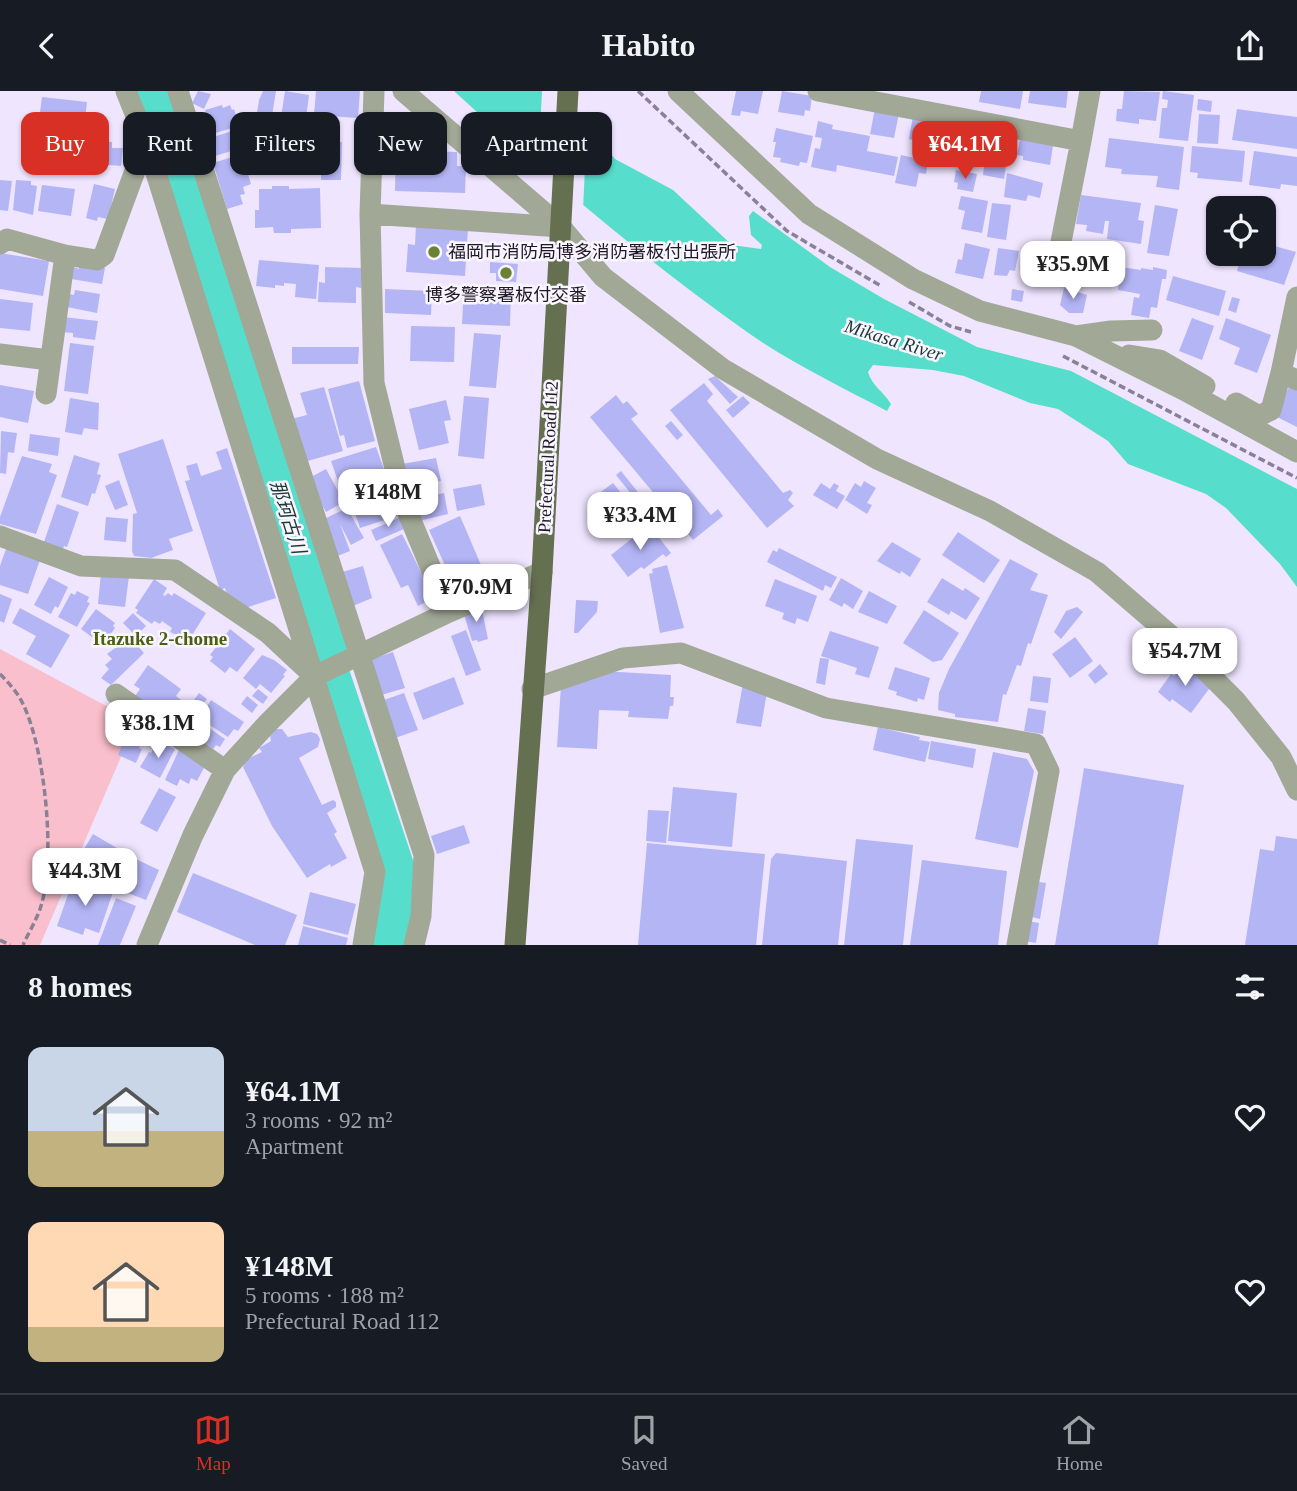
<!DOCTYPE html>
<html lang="en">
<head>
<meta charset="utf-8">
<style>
  :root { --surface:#171b24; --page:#20242c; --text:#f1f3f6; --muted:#9ea1a6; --line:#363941; --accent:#d93025 }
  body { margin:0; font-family:"Times New Roman","Noto Sans JP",serif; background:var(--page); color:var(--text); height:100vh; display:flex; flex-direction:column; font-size:26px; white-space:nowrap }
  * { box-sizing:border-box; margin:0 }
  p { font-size:23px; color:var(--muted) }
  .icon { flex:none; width:38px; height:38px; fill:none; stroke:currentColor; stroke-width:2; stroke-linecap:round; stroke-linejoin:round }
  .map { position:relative; height:854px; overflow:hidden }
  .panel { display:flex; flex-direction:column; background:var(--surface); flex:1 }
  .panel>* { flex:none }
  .guide { position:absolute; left:21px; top:21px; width:700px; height:63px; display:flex; gap:14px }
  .controls { position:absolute; left:1206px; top:105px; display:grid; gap:14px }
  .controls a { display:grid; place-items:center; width:70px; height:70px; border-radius:14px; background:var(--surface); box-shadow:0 2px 5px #0004; font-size:35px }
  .price { position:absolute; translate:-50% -60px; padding:0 16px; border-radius:14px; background:#fff; color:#222; font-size:23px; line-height:46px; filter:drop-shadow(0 2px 4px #0008) }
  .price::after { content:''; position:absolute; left:50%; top:42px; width:21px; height:16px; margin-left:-10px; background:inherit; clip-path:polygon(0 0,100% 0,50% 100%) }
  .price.current { background:var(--accent); color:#fff }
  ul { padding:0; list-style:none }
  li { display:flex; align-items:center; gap:21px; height:175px; padding:0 28px }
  li span { display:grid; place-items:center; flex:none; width:196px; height:140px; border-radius:14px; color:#555 }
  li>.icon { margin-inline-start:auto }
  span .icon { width:84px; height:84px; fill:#fffc; stroke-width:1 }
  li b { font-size:30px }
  h2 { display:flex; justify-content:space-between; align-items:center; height:84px; padding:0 28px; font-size:30px }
  .pill { padding:0 24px; border-radius:14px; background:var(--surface); box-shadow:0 2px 5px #0004; font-size:24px; line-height:63px }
  .pill.current { background:var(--accent); color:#fff }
  header { display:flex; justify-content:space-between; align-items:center; height:91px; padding:0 28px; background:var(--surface); font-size:32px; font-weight:700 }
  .dock { display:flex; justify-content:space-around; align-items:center; height:98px; border-top:2px solid var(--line); background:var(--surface); font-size:19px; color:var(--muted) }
  .dock a { display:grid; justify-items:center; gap:4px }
  .dock .current { color:var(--accent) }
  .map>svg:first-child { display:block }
  .green { fill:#fabfcc }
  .water { fill:#56ddcb }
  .pier { fill:#efe5ff }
  .building { fill:#b4b5f5 }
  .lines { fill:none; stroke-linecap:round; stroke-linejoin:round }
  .path { stroke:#898196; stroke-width:3.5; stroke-dasharray:7 3.5; stroke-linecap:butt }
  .minor { stroke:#a2a896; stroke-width:21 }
  .major { stroke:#657050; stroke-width:21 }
  .poi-dot { fill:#6b8234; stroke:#f9f6ff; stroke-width:2.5 }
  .labels { text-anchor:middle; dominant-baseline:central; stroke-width:5; stroke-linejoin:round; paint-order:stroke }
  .poi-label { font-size:18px; fill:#1e1827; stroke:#f9f6ff; text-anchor:start }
  .street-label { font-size:18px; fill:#1e1827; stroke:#f9f6ff }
  .water-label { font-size:19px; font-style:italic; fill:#1d3a36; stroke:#f9f6ff }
  .neighbourhood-label { font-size:19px; font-weight:bold; fill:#4b5e14; stroke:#f9f6ff }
</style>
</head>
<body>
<header><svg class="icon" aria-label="back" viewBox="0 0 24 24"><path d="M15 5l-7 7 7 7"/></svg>Habito<svg class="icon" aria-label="share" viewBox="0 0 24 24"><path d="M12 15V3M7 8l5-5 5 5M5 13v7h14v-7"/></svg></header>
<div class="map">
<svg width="1297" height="854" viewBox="0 0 1297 854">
  <rect width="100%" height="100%" fill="#efe5ff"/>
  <path class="green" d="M0 558 136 631 40 854H0Z"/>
  <path class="water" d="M133 0H169L345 547 349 578 415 775 409 854H370L382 796Z
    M454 0H545L599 49 615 68 673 99 732 154 761 158 762 154 751 144 749 125 753 120 830 176 884 208 977 256 1071 280 1297 398V496L1280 473 1226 417 1206 403 1128 373 1108 350 1058 318 1030 312 964 285 933 279 873 274 868 281C872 295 883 300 891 313L887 320C840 295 791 272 747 241 644 168 547 86 454 0Z"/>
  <path class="pier" d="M542 0H550L587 33 583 119 538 79Z"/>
  <path class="building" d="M198 0 211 3 204 18 192 12Z
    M263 0H276L269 43 254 41 259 9Z
    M285 0 309 4 304 43 279 40Z
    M316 0H360L358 27 314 24Z
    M736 0H763L758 23 741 20 740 25 731 24Z
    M782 0 812 5 810 20 805 19 804 25 778 21Z
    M981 0H1023L1020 18 979 11Z
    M1030 0H1068L1066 17 1028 12Z
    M1124 0 1160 1 1156 30 1139 28V33L1116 30 1117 18H1122Z
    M1163 0 1194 4 1188 50 1159 47 1162 17H1167L1168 9 1162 8Z
    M42 6 87 11 85 28 99 30 98 43 38 36Z
    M1198 8 1212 10 1211 21 1197 19Z
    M876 13 900 17 894 47 870 43Z
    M222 14 223 17 230 14 232 19 234 18 239 35 212 43 205 19Z
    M1237 18 1297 26V58L1232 49Z
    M914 19 952 32 945 65 929 61 930 58 919 56 920 51 909 48Z
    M1199 23 1220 24 1218 53 1197 52Z
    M818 30 833 34 832 38 870 45 867 60 898 66 894 85 837 74 836 81 811 76 815 57 820 58 822 47 815 46Z
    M312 33H333L332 46H311Z
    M245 36 251 54 215 65 210 47Z
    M979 36 1011 41 1004 88 983 84 985 69 978 68 980 57H976Z
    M776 37 813 45 807 72 800 71 799 75 780 71 781 67 773 66 776 51H773Z
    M1021 43 1054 48 1050 74 1023 69V65L1017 64Z
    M65 45 92 49 91 56H89L87 73 62 70Z
    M38 46 58 47 57 81 37 80Z
    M1109 47 1184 56 1179 99 1156 96 1158 85 1121 83 1122 78 1105 76Z
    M98 50 112 51V57H123L121 75 96 73Z
    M283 50 342 51 341 89H321V83L282 82Z
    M1192 55 1245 60 1242 91 1197 87 1198 82 1190 81Z
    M396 59 457 61V75H466L465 102 395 100Z
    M1254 60 1297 66V95L1281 93 1280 98 1249 94Z
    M242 63 251 93 243 96 245 103 240 104 243 113 227 118 213 72Z
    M901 64 928 70 926 83 919 82 916 96 895 92Z
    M956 79 977 83 973 101 957 98 958 92 954 91Z
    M1007 82 1043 92 1040 107 1028 104 1026 110 1004 106Z
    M0 89 12 90 8 120 0 119Z
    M16 89 31 90V94L37 95 33 124 13 119Z
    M94 93 115 98 108 128 98 126 97 130 86 127Z
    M42 94 75 98 71 125 38 120Z
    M272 95H289V98L320 97 321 137 291 138V142H274L273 136 255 137V119H259V98H272Z
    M1081 104 1141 112 1138 129 1144 130 1141 153 1107 148 1109 130H1105L1103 143 1086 140 1087 134 1076 133Z
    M961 105 988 110 982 142 961 138 965 120 958 118Z
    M992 112 1011 114 1006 149 987 146Z
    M1155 114 1178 118 1169 165 1147 162Z
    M416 134 468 138 465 185 406 181 408 153 415 154Z
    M965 152 990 158 983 188 955 182 958 168 962 169Z
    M1264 152 1296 161 1284 194 1237 180 1242 163H1264Z
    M998 157 1019 160 1015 180 1010 179 1007 185 994 184Z
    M0 162 49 170 43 205 0 198Z
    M1024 165 1045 169 1046 165 1051 166 1047 187 1021 182Z
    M259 169 319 174 316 208 295 206 296 193 284 192V195L275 194V197L256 195Z
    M490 171 518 173 516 191 496 190V182H490Z
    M79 172 105 177 102 193 71 188 73 176 79 178Z
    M325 176 362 177 361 197 356 196V212L318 211 319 191 325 192Z
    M1121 176 1141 179V177L1153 179V176L1167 179 1166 188H1162L1157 217 1151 216 1149 227 1131 224 1134 206 1139 207 1140 203 1118 199Z
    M1173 185 1226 200 1219 225 1166 209Z
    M464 196 511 198 510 235 462 233Z
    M1064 197 1087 204 1083 222H1069L1060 214Z
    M385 198 432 200 431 224 385 222Z
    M1012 198 1024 200 1022 211 1011 209Z
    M75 199 100 203 97 222 67 216 69 203 74 204Z
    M1232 206 1240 208 1236 222 1228 219Z
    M0 208 33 212 30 240 0 237Z
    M63 226 98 230 95 249 73 246V242L61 241Z
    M1192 227 1214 235 1202 269 1179 260Z
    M1226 227 1271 244 1257 282 1234 273 1240 257 1219 248Z
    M411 235 455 236 454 271 410 270Z
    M474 242 501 244 496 297 469 295Z
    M70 252 94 255 88 303 64 300Z
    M292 256H359L358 273H292Z
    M715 285 738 306 730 313 708 288Z
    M359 290 375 350 347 357 344 344 340 345 328 298Z
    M704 292 713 303 707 310 783 402 790 399 793 402 788 409 794 415 767 437 670 319Z
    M0 294 34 300 28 332 0 326Z
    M1290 294 1297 297V336L1275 325Z
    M324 296 343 360 304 371 291 328 307 324 300 302Z
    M616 304 623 313 627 310 638 323 631 328 711 424 718 418 723 425 693 449 590 326Z
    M464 305 489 307 484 368 458 365Z
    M743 305 750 312 733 327 726 319Z
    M70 307 99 312 98 339 84 337 82 344 65 341Z
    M446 309 451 329 444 330 449 352 419 359 409 318Z
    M671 330 683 344 677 349 665 335Z
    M1 340 17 342 14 362 8 361 6 383 0 382Z
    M30 343 60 347 58 365 28 360Z
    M163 348 193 440 169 448 173 459 151 467 134 465 132 460 133 423 137 422 118 363Z
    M376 356 385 381 340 396 331 370Z
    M227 357 276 507 242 518 229 509 225 497 220 499 185 390 190 389 186 375 197 372 201 385 222 378 216 361Z
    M74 364 100 372 97 383 101 384 95 403 92 402 88 415 61 406Z
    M22 365 52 373 49 381 57 384 36 443 0 433V426Z
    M436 367 441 390 408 395 402 373Z
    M326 378 344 411 326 421 311 395V386Z
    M621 380 641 405 636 409 616 384Z
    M119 389 128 414 115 419 105 395Z
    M374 390 375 398 353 404 351 396Z
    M864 390 876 397 867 412 872 414 867 423 845 409 855 392 861 396Z
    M613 392 633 417 614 432 594 406Z
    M821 392 830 398 834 392 839 395 836 400 845 405 837 418 813 404Z
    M481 393 485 414 457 420 453 398Z
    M376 398 379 408 391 405 397 425 360 437 350 407Z
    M444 402 448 423 419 430 414 408Z
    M57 413 79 421 67 456 64 455 63 458 44 451Z
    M347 417 364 447 351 454 340 433 350 460 335 466 322 429Z
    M460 425 487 488 457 501 429 439Z
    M106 426 128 428 126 451 104 449Z
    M399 427 404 438 376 450 371 439Z
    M649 434 671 462 666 466 663 463 644 478 641 476 628 486 611 464Z
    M958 441 1000 469 984 492 942 464Z
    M402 443 434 507 418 515 408 494 401 497 380 454Z
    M892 451 921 468 910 486 901 480 900 483 877 470Z
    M779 457 837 486 831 497 825 494 823 500 767 471 773 459 777 461Z
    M6 458 41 466 28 503 0 494V475Z
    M1010 468 1038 483 1030 499 1048 504 1031 553 1028 552 1021 575 1017 574 1006 604 1003 603 998 631 955 626V623L938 619 939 602 949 578Z
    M667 474 684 537 660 542 649 483 653 482 652 478Z
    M363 475 372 507 348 517 339 482Z
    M101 482 129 485 125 516 98 513Z
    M49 486 68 496 58 517 55 515 51 523 34 514Z
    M841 487 863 500 853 518 844 512 842 516 829 509Z
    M942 487 963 500 965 497 980 507 966 529 951 520 949 524 927 511Z
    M154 488 167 497 163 504 165 505 168 502 172 505 174 502 206 522 189 549 170 541 172 537 162 530 160 533 154 530 152 533 136 522 138 519 135 517Z
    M775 488 817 505 808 531 797 527 795 533 782 528 784 522 765 515Z
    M77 500 89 506 87 511 90 512 77 536 58 526 71 502 75 504Z
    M869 500 897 515 887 533 858 521Z
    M0 503 12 508 4 532 0 530Z
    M576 509 598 510 597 521 578 542H574Z
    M481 514 488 548 478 551 477 549 472 550 463 520Z
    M1077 516 1083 521 1061 548 1054 541 1066 520Z
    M20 517 70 544 51 577 26 563 36 545 12 532Z
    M96 518 115 532 113 535 115 537 104 552 101 549 100 552 81 538Z
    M924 519 959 542 942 569 933 571 903 552Z
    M133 522 146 535 136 545 123 532Z
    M230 538 255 558 237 581 230 576 225 582 210 570 213 566 210 564Z
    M466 539 481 579 466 585 451 545Z
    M830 540 879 556 869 587 855 583 857 577 821 565Z
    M1075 546 1093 570 1070 587 1052 563Z
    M125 550 131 556 135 552 144 562 111 594 101 587 109 578 105 574 112 568 107 563Z
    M393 561 405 597 378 605 366 570Z
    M262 564 274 569 287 579 283 584 285 585 271 602 260 593 256 598 243 587Z
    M820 567 829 568 825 594 816 592Z
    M1100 573 1108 583 1095 593 1088 584Z
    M1183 573 1212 594 1191 622 1172 608 1170 611 1158 601 1171 583 1174 585Z
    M148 574 181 598 176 605 185 612 172 631 135 605 140 598 134 594Z
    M895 576 930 587 924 609 918 607 917 611 896 604 897 601 888 598Z
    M602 580 671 584 670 606H674L673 615H670L668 628 628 626 629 620 599 619 597 658 557 656 561 594Z
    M1033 585 1051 587 1048 612 1030 610Z
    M454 586 464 613 423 629 413 602Z
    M743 592 767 601 761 636 736 632Z
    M258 598 268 606 263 613 252 605Z
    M199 602 207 608 183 638 179 635 197 611 194 609Z
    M404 602 418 639 395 647 381 610Z
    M247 605 258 614 252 622 241 613Z
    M211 609 244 631 238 640 234 638 228 646 196 625 203 615 206 617Z
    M1028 617 1046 620 1043 643 1024 640Z
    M202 632 225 648 220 656 216 654 213 658 197 647 202 639 198 637Z
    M130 634 146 640 139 657 142 658 136 672 118 664Z
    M878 636 920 646 919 649 930 651 925 671 873 659Z
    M276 638H282L288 646 311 641 317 643 320 648 318 656 299 667 322 714 333 709 336 711V716L327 722 337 741 334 743 347 767 331 776 330 773 307 787 272 735 243 676 247 668 262 661 259 657 271 650 270 644Z
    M931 650 976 658 973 677 928 668Z
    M163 651 175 658 160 687 140 676 149 661 151 662 154 656 159 658Z
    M179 659 206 673 197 690 191 687 189 693 180 688 177 695 165 689Z
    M993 661 1027 668 1034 680 1018 757 975 748Z
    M1084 677 1184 694 1158 854H1055Z
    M673 696 737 702 732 756 668 750Z
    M159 697 176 706 157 741 140 732Z
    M648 719 669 720 666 752 646 750Z
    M464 734 470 752 437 763 431 745Z
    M93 743 122 760 105 789 76 772Z
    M1276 745 1297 748V854H1245L1260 758 1274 760Z
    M856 748 913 754 903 854H844Z
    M647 752 765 763 756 854H638Z
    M776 762 847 770 838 854H762L771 768Z
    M125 763 159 779 146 809 110 795Z
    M922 769 1007 780 998 854H910Z
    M193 782 297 824 285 854H255L177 821Z
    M77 789 113 801 99 842 85 837 83 844 57 835 71 795 75 796Z
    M1039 791 1046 792 1040 828 1032 826Z
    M310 801 356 813 348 844 303 833Z
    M116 807 136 815 120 854H98Z
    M1028 830 1039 832 1036 852 1025 850Z
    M303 835 348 847 346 854H298Z"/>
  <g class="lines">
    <path class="path" d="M638 0 787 140 881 195
      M909 211 950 235 971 241
      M1063 265 1297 387
      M0 583C8 591 18 602 23 613 45 658 56 767 41 815 37 828 29 841 23 854
      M0 849 10 854"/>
    <path class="minor" d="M178 0 424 764 421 825 414 854
      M374 0 370 123 374 292 403 410 449 521
      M403 0 561 136 603 186 723 278 877 368 990 420 1097 481 1169 543 1236 610 1281 666 1297 699
      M678 0 809 123 913 188 980 220 1076 245 1184 299 1297 361
      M818 0 1081 50 1090 0
      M146 50 375 781 363 854
      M370 123 561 136
      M0 153 7 148 65 164 97 169 104 164 146 50 126 0
      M1058 166 1081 50
      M1076 245 1111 240 1152 239
      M0 263 49 269
      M1129 264 1160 269 1205 295
      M1281 282 1297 206
      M46 303 65 164
      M1236 312 1259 325 1271 319 1281 282 1297 289
      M0 445 81 475 175 479 268 542 313 584
      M532 598 623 567 681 562 826 617 1036 653 1049 680 1017 854
      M116 603 225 679
      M147 854 193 744 225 679 266 634 315 585 449 521 542 481"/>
    <path class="major" d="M515 854 542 481 568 0"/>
  </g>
  <g class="poi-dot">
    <circle cx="434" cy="161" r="7"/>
    <circle cx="506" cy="182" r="7"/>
  </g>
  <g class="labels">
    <g class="poi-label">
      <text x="448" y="161">福岡市消防局博多消防署板付出張所</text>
      <text x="506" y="204" text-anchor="middle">博多警察署板付交番</text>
    </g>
    <g class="street-label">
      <text transform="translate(548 366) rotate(-87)">Prefectural Road 112</text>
    </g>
    <g class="water-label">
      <text transform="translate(894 249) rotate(17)">Mikasa River</text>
      <text transform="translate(288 426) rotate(72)">那珂古川</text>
    </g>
    <g class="neighbourhood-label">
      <text x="160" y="547">Itazuke 2-chome</text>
    </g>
  </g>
</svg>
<div class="controls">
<a><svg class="icon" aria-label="locate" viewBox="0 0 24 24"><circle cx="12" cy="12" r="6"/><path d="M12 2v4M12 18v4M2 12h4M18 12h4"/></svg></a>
</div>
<b class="price current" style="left:965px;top:90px">¥64.1M</b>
<b class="price" style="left:1073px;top:210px">¥35.9M</b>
<b class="price" style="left:388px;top:438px">¥148M</b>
<b class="price" style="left:640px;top:461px">¥33.4M</b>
<b class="price" style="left:476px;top:533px">¥70.9M</b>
<b class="price" style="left:1185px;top:597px">¥54.7M</b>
<b class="price" style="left:158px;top:669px">¥38.1M</b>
<b class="price" style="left:85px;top:817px">¥44.3M</b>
<div class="guide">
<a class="pill current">Buy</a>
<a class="pill">Rent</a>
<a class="pill">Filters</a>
<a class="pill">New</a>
<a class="pill">Apartment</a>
</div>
</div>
<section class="panel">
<h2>8 homes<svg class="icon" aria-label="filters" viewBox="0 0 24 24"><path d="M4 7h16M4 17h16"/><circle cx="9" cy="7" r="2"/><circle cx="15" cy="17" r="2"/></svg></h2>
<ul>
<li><span style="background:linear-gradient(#c9d6e8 60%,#c2b280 0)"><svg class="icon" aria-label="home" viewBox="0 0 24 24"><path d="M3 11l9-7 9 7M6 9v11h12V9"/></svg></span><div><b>¥64.1M</b><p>3 rooms · 92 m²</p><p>Apartment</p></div><svg class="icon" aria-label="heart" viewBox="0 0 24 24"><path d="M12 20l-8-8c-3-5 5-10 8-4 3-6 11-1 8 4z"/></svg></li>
<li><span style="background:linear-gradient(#ffd9b3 75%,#c2b280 0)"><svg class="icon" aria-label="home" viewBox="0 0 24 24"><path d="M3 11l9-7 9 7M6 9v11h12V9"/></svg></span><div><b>¥148M</b><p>5 rooms · 188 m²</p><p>Prefectural Road 112</p></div><svg class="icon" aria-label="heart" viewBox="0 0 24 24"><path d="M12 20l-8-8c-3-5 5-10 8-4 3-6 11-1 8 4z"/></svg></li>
</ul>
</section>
<nav class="dock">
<a class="current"><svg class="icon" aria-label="map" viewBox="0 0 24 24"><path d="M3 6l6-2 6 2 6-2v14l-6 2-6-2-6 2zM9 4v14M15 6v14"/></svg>Map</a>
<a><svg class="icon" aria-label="saved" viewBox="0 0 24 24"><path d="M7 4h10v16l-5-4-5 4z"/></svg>Saved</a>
<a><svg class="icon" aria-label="home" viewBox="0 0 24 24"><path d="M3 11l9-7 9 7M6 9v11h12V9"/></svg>Home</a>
</nav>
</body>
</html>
